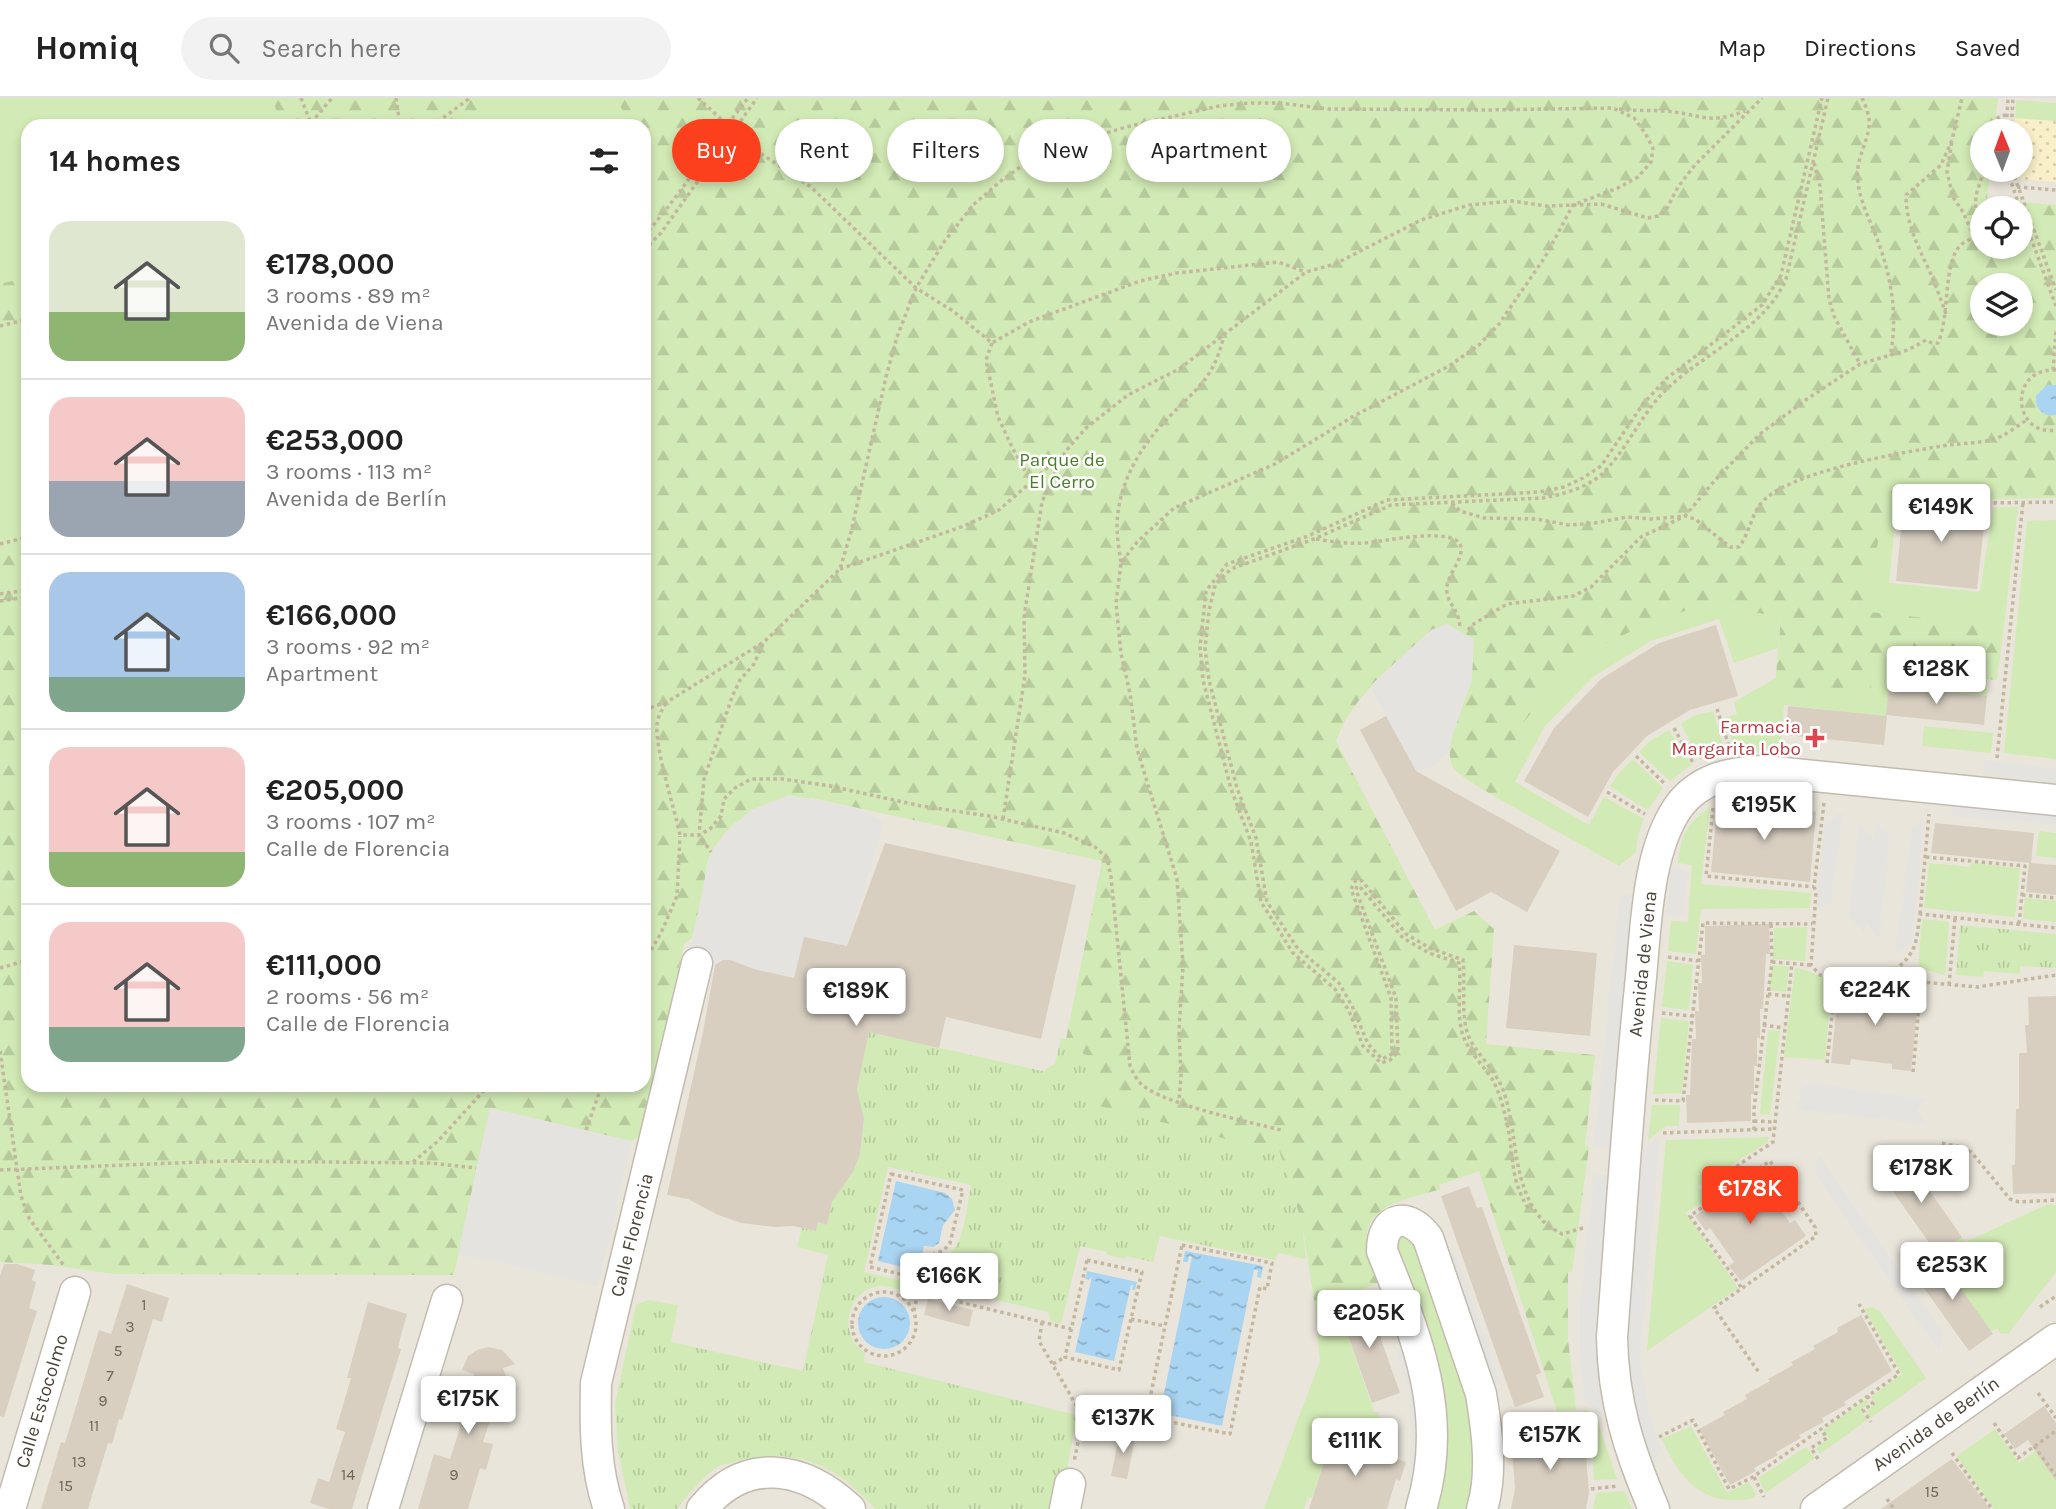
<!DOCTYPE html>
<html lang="en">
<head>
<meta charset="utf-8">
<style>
  :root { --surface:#fff; --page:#f2f2f2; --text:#222; --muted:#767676; --line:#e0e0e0; --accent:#fc3f1d }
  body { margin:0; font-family:Karla,sans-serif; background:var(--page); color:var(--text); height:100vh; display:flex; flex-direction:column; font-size:26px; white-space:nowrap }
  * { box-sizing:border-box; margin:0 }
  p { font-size:23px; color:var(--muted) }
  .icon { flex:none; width:38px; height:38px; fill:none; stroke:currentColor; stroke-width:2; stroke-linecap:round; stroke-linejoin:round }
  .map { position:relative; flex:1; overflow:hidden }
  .drawer { position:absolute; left:21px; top:21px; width:630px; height:973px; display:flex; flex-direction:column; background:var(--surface); border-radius:21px; box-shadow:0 4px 10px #0003 }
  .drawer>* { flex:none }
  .hud { position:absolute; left:672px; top:21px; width:665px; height:63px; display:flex; gap:14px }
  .needle { width:46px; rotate:359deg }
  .buttons { position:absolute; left:1970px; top:21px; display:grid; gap:14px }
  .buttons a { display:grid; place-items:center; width:63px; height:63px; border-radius:50%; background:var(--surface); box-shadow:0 4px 10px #0003; font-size:35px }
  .price { position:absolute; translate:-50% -60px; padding:0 16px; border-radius:7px; background:#fff; color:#222; font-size:23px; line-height:46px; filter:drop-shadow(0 2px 4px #0008) }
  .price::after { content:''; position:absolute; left:50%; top:42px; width:21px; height:16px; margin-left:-10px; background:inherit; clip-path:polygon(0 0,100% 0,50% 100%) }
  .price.current { background:var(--accent); color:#fff }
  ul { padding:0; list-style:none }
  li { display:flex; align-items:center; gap:21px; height:175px; padding:0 28px }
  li+li { border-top:2px solid var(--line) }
  li span { display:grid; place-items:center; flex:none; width:196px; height:140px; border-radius:21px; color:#555 }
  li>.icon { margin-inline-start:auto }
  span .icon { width:84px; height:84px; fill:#fffc; stroke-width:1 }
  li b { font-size:30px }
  h2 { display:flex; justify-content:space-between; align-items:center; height:84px; padding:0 28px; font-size:30px }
  .chip { padding:0 24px; border-radius:32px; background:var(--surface); box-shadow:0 4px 10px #0003; font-size:24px; line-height:63px }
  .chip.current { background:var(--accent); color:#fff }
  header { display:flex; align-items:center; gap:42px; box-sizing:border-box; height:98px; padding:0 35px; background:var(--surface); border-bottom:2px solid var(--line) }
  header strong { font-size:33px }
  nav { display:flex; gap:38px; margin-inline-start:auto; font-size:24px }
  .search { width:490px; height:63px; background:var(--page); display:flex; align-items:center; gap:18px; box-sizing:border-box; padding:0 24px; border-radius:38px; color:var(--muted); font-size:26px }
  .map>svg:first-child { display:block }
  .residential { fill:#eae5da; fill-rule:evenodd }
  .grass { fill:url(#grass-tufts) }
  .forest { fill:url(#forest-firs); fill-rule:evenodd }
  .sand { fill:url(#sand-dots) }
  .garden { fill:#d2eab5 }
  .parking { fill:#e5e3e0 }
  .water { fill:url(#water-ripples) }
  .building { fill:#d8cfc1 }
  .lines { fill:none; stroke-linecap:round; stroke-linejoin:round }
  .minor-casing { stroke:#c2bbae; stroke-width:33 }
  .path { stroke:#c4b79f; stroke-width:3.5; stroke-dasharray:3.5 3.5; stroke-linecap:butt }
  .minor { stroke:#fff; stroke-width:30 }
  .health-dot { fill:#e0444e; stroke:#fff; stroke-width:2.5 }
  .labels { text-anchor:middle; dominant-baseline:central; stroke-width:5; stroke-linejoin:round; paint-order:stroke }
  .number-label { font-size:16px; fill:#6e675b }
  .park-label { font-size:19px; fill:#4a7f2a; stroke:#fff }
  .health-label { font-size:19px; fill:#be3a42; stroke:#fff; text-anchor:end }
  .street-label { font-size:19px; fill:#4b4439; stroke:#fff }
</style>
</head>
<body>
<header>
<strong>Homiq</strong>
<div class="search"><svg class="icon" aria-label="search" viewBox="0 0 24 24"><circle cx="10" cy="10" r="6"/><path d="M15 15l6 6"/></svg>Search here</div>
<nav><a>Map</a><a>Directions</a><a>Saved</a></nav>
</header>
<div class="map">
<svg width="2056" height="1411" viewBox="0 0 2056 1411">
  <defs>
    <pattern id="grass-tufts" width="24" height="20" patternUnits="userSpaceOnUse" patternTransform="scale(1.75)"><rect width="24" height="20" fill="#d2eab5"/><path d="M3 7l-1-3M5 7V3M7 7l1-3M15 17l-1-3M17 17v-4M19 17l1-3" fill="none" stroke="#b6ca9c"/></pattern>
    <pattern id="forest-firs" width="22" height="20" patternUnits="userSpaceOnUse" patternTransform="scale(1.75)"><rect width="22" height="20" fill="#d2eab5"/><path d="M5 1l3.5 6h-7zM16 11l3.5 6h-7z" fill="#b6ca9c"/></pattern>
    <pattern id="sand-dots" width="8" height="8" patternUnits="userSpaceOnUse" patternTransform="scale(1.75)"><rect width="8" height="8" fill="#f9efc9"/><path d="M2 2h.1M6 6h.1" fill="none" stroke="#d7cead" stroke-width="1.8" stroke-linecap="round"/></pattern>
    <pattern id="water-ripples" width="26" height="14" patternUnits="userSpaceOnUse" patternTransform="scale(1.75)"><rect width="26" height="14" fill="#a9d4f2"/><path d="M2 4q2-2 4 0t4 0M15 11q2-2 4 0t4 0" fill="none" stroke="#8caec5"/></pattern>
  </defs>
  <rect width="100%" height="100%" fill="#f6f3ec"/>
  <path class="residential" d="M0 0H2056V1411H0ZM28 28H644V987H28ZM1983 33H2021V72H1983ZM1983 110H2021V149H1983ZM1983 187H2021V226H1983Z"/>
  <path class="grass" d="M1960 827 2056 836V870L2020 868V876L1984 873 1983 879 1956 877Z
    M869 934 1042 973 1055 966 1061 940 1084 945 1083 956 1095 959 1265 1051 1269 1056 1279 1051 1302 1125 1306 1161 1278 1155 1275 1162 1160 1138 1153 1164 1126 1158 1125 1161 1107 1157V1154L1080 1148 1061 1226 1051 1223 1048 1214 932 1187 938 1161C965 1158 966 1110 971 1087L888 1069 864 1174 907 1184 912 1185 911 1192C899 1195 888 1185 874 1189 844 1198 840 1240 865 1255L864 1264 1076 1317 1077 1319 1059 1411H875C864 1399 853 1387 839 1378 808 1357 771 1353 735 1364 730 1365 723 1366 719 1368 706 1376 686 1398 677 1411H630L618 1352 615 1306 636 1207 648 1202 678 1207 671 1244 803 1273 828 1157 797 1149 802 1130 815 1133 818 1124 827 1127 832 1104 853 1074 861 1051 864 1020 857 991Z"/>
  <path class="forest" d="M0 0H1998L1994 33H1983V72H1990L1987 101 2056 107V400L1991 401 1926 395 1924 398 1890 396 1862 513 2004 528 1997 582 1874 571 1870 598 1775 589 1781 519 1751 514 1720 503 1581 557 1555 585 1525 623 1515 644 1497 700C1484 691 1466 683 1455 672 1439 655 1465 602 1472 582L1412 549C1381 578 1351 603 1336 643L1435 832 1474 813 1494 831 1486 946 1595 957 1585 1047 1589 1049 1572 1174H1568V1241L1576 1312 1557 1313 1479 1073 1439 1087 1441 1091C1416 1099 1369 1105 1367 1137 1366 1152 1375 1170 1379 1185L1315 1208 1302 1125 1279 1052 1269 1056 1265 1051 1092 1006 1095 959 1083 956 1084 945 1066 941 1102 763 812 700 736 724 725 735 711 754 707 766 700 813 692 840 684 846 641 1038 631 1043 490 1010 454 1177 114 1176 52 1167 0 1164V442L28 435V987H644V28H28V226L0 232ZM1983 110H2021V149H1983ZM1983 187H2021V226H1983Z"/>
  <path class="sand" d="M2015 20 2056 23V84L2020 81 2017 72H2021V33H2015Z"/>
  <path class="garden" d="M0 0H273L280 28H28V179L0 186Z
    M508 0H614L634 28H469Z
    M2016 2 2056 5V23L2015 20Z
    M28 226V435L0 442V232Z
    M1890 395 1898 396 1889 485 1980 494 1993 410 2018 409 2004 528 1862 513Z
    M2056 422V661L2004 655 2027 423Z
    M1720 503 1751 514 1781 519 1778 550 1734 565 1719 521 1651 543 1593 579 1545 628 1515 684 1589 727 1604 699 1644 721 1638 738 1636 754 1619 768 1497 700 1515 644 1525 623 1555 585 1581 557 1657 521Z
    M1874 570 1986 581 1987 598 1889 588 1886 618 1784 607 1780 654 1735 653 1725 620 1737 616 1734 604 1776 580V589L1870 598Z
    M1713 613 1725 654 1699 662 1681 626 1693 618Z
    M1924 628 1993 635 1991 655 1922 648Z
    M1669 632 1691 667 1670 683 1639 654 1650 643Z
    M1633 661 1663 690 1648 712 1610 689 1618 676Z
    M1710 709 1701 786 1811 795 1810 810 1701 811 1696 856 1668 853 1671 823 1688 824 1692 767 1678 765C1681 737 1687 725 1710 709Z
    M2039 733 2056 735V760L2036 758Z
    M1929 765 1970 769 1971 765 2020 770 2015 819 1924 810Z
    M2025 800 2056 803V824L2023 821Z
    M1922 821 1949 824 1945 877 1918 870Z
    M1807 829 1805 863 1773 861 1774 830Z
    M1667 863 1693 867 1689 912 1662 909Z
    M1772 867 1789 869 1786 894 1769 892Z
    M1795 870C1809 871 1818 879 1832 881L1825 962 1784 959Z
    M1661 920 1689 923 1682 995 1653 996Z
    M1768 932 1780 933 1770 1017 1760 1016Z
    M1652 1007H1680L1679 1028H1666L1648 1042Z
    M1769 1039 1768 1044 1698 1088 1706 1102 1686 1115 1738 1190 1647 1253 1666 1042Z
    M2046 1107H2056V1174L2009 1235 2001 1236 1997 1230 1991 1234 1937 1156 1962 1139 1965 1144Z
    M1402 1138 1416 1141 1471 1297 1477 1354 1471 1411H1432L1393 1157 1395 1142Z
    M1362 1191 1366 1199 1338 1209 1374 1314H1378C1382 1327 1383 1341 1377 1354L1328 1338 1322 1357 1326 1358 1312 1400 1308 1399 1304 1411H1264L1320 1263 1315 1208Z
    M1871 1209 1880 1213 1926 1280 1871 1320 1866 1314 1875 1306 1871 1299 1902 1276 1864 1211Z
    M1866 1301 1869 1305 1860 1312 1867 1322 1820 1356 1816 1350 1829 1340 1823 1332Z
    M1584 1311 1597 1322 1617 1381 1594 1382 1592 1341Z
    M1691 1328 1727 1395 1749 1384 1756 1396 1753 1400C1704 1411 1679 1380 1662 1341Z
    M1995 1331 2019 1365 2036 1353 2056 1381V1411H1994L1957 1358Z
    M1806 1349 1815 1360 1766 1395 1758 1380Z
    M1624 1393 1632 1411H1593L1596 1395Z"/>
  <path class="parking" d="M1447 526 1474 541 1472 581 1452 639 1449 654 1432 669 1416 673 1370 588 1431 532Z
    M1985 662 2056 671V685L1984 677Z
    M789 697 854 709 884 724 847 848 804 839 795 879 766 875 727 861 718 864 712 872 705 860 689 855 711 754 725 735 751 712Z
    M1953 707 2056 717V727L1952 718Z
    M1843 712 1831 805 1816 811 1825 727Z
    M1924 721 1912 844 1895 857 1912 730Z
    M1877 725 1890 738 1879 841 1866 825 1864 835 1849 817 1859 726 1874 743Z
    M1671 770 1687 772 1683 819 1667 818Z
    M1637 796 1610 1050 1594 1047 1620 798Z
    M1806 985 1925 1001 1917 1012 1926 1026 1803 1012 1796 1005 1801 1000 1797 995Z
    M490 1010 631 1043 598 1188 458 1155Z
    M1660 1038 1640 1263 1650 1318 1661 1351 1653 1371 1636 1335 1624 1245 1643 1052Z
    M1819 1058 1943 1235 1939 1253 1815 1076Z
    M1594 1077H1610L1597 1204V1257L1603 1320 1583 1300 1580 1258V1203Z
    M1438 1151 1455 1155 1502 1288 1483 1280Z
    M1408 1247 1422 1291 1421 1387 1408 1384 1411 1348 1409 1294 1395 1252Z"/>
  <path class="water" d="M2047 287H2056V317C2043 319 2035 311 2036 298Z
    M896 1083 945 1095 952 1101 955 1112 943 1127 939 1145 934 1149 924 1148 919 1173 878 1163Z
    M1185 1153 1263 1168 1261 1180 1257 1179 1258 1172H1254L1222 1328 1160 1315 1192 1159 1189 1158 1188 1164H1183Z
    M1087 1173 1137 1184 1135 1192H1132L1133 1187H1131L1114 1263 1075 1254 1092 1178 1089 1182 1085 1181Z
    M858 1225a26 26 0 1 1 52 0a26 26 0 1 1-52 0Z"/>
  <path class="building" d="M1904 401 1986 410 1977 491 1896 483Z
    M1716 527 1738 598 1690 612 1647 638 1613 674 1588 719 1524 683 1554 630 1601 581 1659 545Z
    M1889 588 1987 598 1984 627 1886 617Z
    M1788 608 1887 618 1884 647 1786 637Z
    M1386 618 1416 673 1560 753 1527 814 1491 794 1456 813 1360 632Z
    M1718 703 1816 714 1810 784 1711 774Z
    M1935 725 2034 735 2031 765 1931 755Z
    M885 745 1076 787 1041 941 946 919 939 950 869 934 857 991 864 1020 860 1056 853 1074 832 1104 827 1127 818 1124 816 1133 793 1128 775 1129 741 1125 718 1117 688 1101 667 1097 703 934 715 867 723 862H730L754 871 794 880 804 839 847 848Z
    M2029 765 2056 767V797L2026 794Z
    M1769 826 1770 856H1766L1763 911H1760V940H1757V968H1754V996H1751V1023L1687 1025 1686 997H1690L1692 941H1696L1695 913H1699L1698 885H1702L1701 857H1705V828Z
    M1514 847 1597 855 1590 938 1506 930Z
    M1839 886 1858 887V893L1899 897 1900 892 1919 894 1911 973 1892 971V966L1851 961 1850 967 1831 965Z
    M2056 898V1095L2013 1096 2012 1067H2015L2016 1011H2019V955H2027L2025 927H2029L2028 899Z
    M1905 1058 1962 1139 1937 1156 1880 1075Z
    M1760 1072 1771 1088 1766 1091 1777 1107 1790 1125 1795 1122 1806 1138 1741 1183 1729 1168 1734 1164 1710 1130 1706 1133 1695 1118Z
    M1469 1088 1477 1110 1482 1109 1541 1275 1536 1277 1544 1299 1515 1309 1441 1098Z
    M1936 1155 1993 1236 1969 1253 1911 1172Z
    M4 1166H17L35 1172 32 1182 36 1184 29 1210 37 1213 4 1319 0 1318V1178Z
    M127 1186 169 1200 162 1224 153 1221 122 1322 119 1321 112 1346 108 1345 88 1411H41L61 1344 65 1345 99 1232 111 1236Z
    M1366 1199 1400 1295 1372 1305 1338 1209Z
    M928 1201 973 1212 969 1229 924 1217Z
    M368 1204 407 1216 400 1241 398 1250 401 1251 352 1411H329L310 1405 318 1380 329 1384 345 1334 336 1331 351 1280H347Z
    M1861 1217 1892 1273 1844 1304 1846 1307 1822 1320 1824 1324 1799 1337 1801 1340 1776 1354 1778 1357 1754 1370 1756 1373 1730 1387 1699 1331 1725 1317 1723 1314 1747 1301 1745 1297 1770 1283 1768 1281 1793 1267 1791 1264 1815 1251 1813 1248 1838 1234 1837 1230Z
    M488 1249 502 1252 515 1266 503 1270 507 1281 503 1295 499 1294 483 1344 493 1346 486 1372 480 1370 468 1411H418L434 1356 450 1361 458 1336 474 1276 462 1272 468 1258 477 1252Z
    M2044 1308 2056 1325V1383L2028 1342 2015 1351 2004 1336Z
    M1120 1333 1136 1336 1127 1381 1111 1378Z
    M1584 1335 1589 1395 1586 1411H1511L1515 1390 1511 1340Z
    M1328 1338 1406 1364 1400 1383 1396 1381 1387 1411H1309L1326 1358 1321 1357Z
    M1952 1361 1990 1411H1881L1933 1374Z"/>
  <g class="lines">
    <defs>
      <path id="minor" d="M10 1411 75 1194
        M383 1411 447 1202
        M609 1411C595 1371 595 1327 596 1285L697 865
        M702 1411C746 1357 804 1368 850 1411
        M1065 1411 1070 1386
        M1421 1411C1450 1318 1417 1239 1382 1153 1382 1117 1409 1114 1428 1140L1481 1296C1487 1332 1493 1376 1482 1411
        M1654 1411C1629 1353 1613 1303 1612 1239 1621 1122 1628 1005 1640 889 1646 834 1646 754 1679 708 1700 680 1731 674 1764 673L2056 702
        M1816 1411 2056 1241"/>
    </defs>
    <use href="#minor" class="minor-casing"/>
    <path class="path" d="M301 0 312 28
      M396 0 400 28
      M698 0 751 49 811 89 916 190 953 213 992 245 1029 224 1140 183 1177 175 1278 164 1306 174
      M1862 0C1865 6 1868 14 1869 21 1871 42 1854 60 1858 84 1860 105 1872 126 1879 146 1892 182 1898 221 1890 258
      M1619 11C1634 13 1648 12 1663 13 1699 15 1707 28 1745 13
      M311 25 332 0
      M432 28 470 0
      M1991 33C1992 23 1996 19 2006 17
      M2006 33 2008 0
      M2011 33 2013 0
      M1814 65 1820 88 1829 201 1834 218 1860 266
      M2007 72 2020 110
      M2012 72 2056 192
      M2017 89 2056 92
      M2021 113 2056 208
      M644 138C683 94 712 45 748 0
      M1974 138 1976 97 1984 72
      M644 152 661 135 757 0
      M1946 216C1941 202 1936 188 1930 174 1918 148 1906 126 1906 97L1941 67 1952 42 1962 0
      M0 228 28 221
      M992 245 986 262 998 319 1012 349 1032 385
      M2053 272 2056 233
      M2056 272C2007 270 2013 339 2056 332
      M1931 398 1985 405 2056 404
      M1452 405 1460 413 1484 420 1536 421 1569 427 1595 425 1627 419 1651 421 1685 418 1716 381 1760 336 1807 301 1860 266 1908 252 1926 242 1932 245H1938C1950 219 1943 165 1960 148 1963 144 1970 142 1974 139L1963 114 1953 99 1947 74 1952 42
      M1316 441C1333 444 1348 446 1364 445 1382 444 1457 427 1461 449 1463 464 1444 479 1447 495 1449 507 1459 512 1460 529
      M0 446 28 439
      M1121 464C1119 452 1117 439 1117 427 1118 385 1141 347 1170 318 1197 290 1213 281 1223 241
      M840 471 964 428 999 412 1062 357
      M0 496 28 492
      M0 503 28 499
      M1468 532 1472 527 1507 506 1573 498 1591 489 1641 439 1685 418 1695 421 1730 449H1739C1750 435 1751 415 1764 402 1794 373 1899 355 1942 348 1959 345 1978 346 1995 341 2006 337 2017 328 2027 322
      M763 546 754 566 740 582 732 599 704 681 699 737 710 731 721 718 724 701 735 690 751 681H782L830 688 921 708 989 718 1064 735 1095 749 1107 760 1111 779 1130 968C1133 974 1136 981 1141 986 1163 1006 1249 1024 1281 1032
      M666 605C662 612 658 618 657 626 655 652 674 708 680 737H699L711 754
      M1717 611 1730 651
      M644 612 667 604 764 544 840 471 851 434 886 279 897 239 916 190 944 144 973 107 1002 82 1033 60 1062 48 1126 29 1219 8 1250 5H1280L1328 11 1484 12 1613 10 1634 20 1645 35 1653 50 1651 64 1638 79 1618 90 1573 107 1545 159 1499 226 1479 247 1449 268 1354 318 1275 366 1174 410 1137 444 1121 465 1116 505 1121 556 1130 595 1137 651 1177 781 1183 867 1179 932 1181 978 1179 1003
      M1674 630 1693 665
      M1636 658 1665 686
      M1997 660 2023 404
      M1607 694 1645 716
      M1824 705 1814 789 1816 794 1811 867 1820 877C1854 880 1897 887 1914 849 1918 839 1918 827 1920 816L2056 830
      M1713 710 1706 778 1814 789
      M1003 721 1025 577 1024 519 1042 404 1065 354 1086 330 1128 297 1179 271 1306 174 1335 166 1421 122 1469 107 1512 103 1547 108 1601 106 1648 120 1658 118 1666 112 1678 89 1695 67 1762 0
      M1926 759 2025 768 2019 826
      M2022 797 2056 800
      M1920 816 1929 716
      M1668 859 1698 863
      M644 864 661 835 677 798 680 738
      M1772 864 1811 867
      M0 870 28 862
      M1878 880 1977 889 2056 877
      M1949 887 1955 820
      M1768 896 1788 898
      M1662 915 1691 918
      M1763 927 1784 930
      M0 953 21 1098 29 1120 65 1169
      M1827 965 1836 878
      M1913 974 1921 885
      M1655 1002 1683 1003 1703 825 1812 826
      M1754 1023 1774 1024
      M586 1032 602 987
      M1754 1032V1011L1772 864 1771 825
      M1663 1035 1772 1031
      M1942 1045 1966 1050 1972 1055 2010 1101 2019 1104 2056 1102
      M413 1064 438 1043 489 987
      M0 1072 227 1063 430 1065 476 1070
      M891 1076 963 1092 950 1145 944 1152 930 1158 926 1182 870 1169Z
      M1724 1094 1770 1063 1815 1129 1816 1138 1714 1210 1760 1276
      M1528 1110C1508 1077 1515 1056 1506 1021 1503 1008 1499 993 1492 981 1483 967 1470 955 1464 940 1455 918 1462 888 1459 865L1429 855 1403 840 1360 789 1357 788 1356 792 1396 900 1398 954 1390 962 1381 965 1363 948 1349 913 1335 891 1293 855 1261 804 1251 744 1231 691 1203 582 1200 549 1206 493 1227 466 1308 438 1387 402 1539 394 1564 389 1583 380 1601 368 1643 306 1666 281 1762 207 1781 177 1822 0
      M1583 1130 1562 1136C1556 1132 1548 1129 1544 1124 1510 1087 1519 1035 1503 992 1495 971 1475 955 1468 937 1460 913 1466 886 1463 862L1430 850 1406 836 1362 783 1356 782 1351 791 1391 900 1392 956 1382 961 1368 946 1352 908 1339 885 1298 851 1267 804 1256 740 1237 690 1209 582 1205 550 1209 513 1215 487 1231 471 1314 441 1391 407 1543 400C1564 396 1590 389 1605 373 1630 347 1643 312 1670 288 1708 253 1765 230 1786 181L1828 0
      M1182 1147 1272 1165 1267 1191 1260 1189 1230 1336 1146 1319Z
      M1087 1162 1142 1174 1119 1272 1065 1259Z
      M921 1181 918 1194 1071 1231
      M1741 1189 1690 1118 1724 1094 1716 1082 1773 1044 1792 865
      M852 1226a32 32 0 1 1 64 0a32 32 0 1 1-64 0Z
      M2040 1209 2056 1198
      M914 1213 918 1194
      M1131 1221 1165 1228
      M1042 1224 1039 1243 1083 1319 1074 1364
      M1053 1266 1065 1259
      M2038 1295 2056 1320
      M1867 1298 1873 1306 1863 1312 1871 1324
      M1994 1325 2018 1360 2056 1333
      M1659 1339 1693 1322 1729 1391 1753 1379 1899 1276 1859 1206
      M2034 1348 2056 1378
      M1952 1355 1992 1411
      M1818 1361 1811 1350 1827 1340 1821 1331
      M1754 1379 1764 1399
      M1591 1391 1618 1388
      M1887 1401 1894 1411"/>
    <use href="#minor" class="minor"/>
  </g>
  <path class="health-dot" d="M1811.5 629.5h7v7h7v7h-7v7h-7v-7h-7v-7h7z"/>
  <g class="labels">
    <g class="number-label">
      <text x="144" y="1206">1</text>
      <text x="130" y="1228">3</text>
      <text x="118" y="1252">5</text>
      <text x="110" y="1277">7</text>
      <text x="103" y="1302">9</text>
      <text x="94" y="1327">11</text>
      <text x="79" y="1363">13</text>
      <text x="348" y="1376">14</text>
      <text x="454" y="1376">9</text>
      <text x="66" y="1387">15</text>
      <text x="1932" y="1393">15</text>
    </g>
    <g class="park-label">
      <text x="1062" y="362">Parque de<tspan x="1062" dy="22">El Cerro</tspan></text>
    </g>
    <g class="health-label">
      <text x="1801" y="629">Farmacia<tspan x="1801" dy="22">Margarita Lobo</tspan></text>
    </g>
    <g class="street-label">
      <text transform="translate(1643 866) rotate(-84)">Avenida de Viena</text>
      <text transform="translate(632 1137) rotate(-76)">Calle Florencia</text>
      <text transform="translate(42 1303) rotate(-73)">Calle Estocolmo</text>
      <text transform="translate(1936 1326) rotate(-35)">Avenida de Berlín</text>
    </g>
  </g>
</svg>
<div class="buttons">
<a><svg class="needle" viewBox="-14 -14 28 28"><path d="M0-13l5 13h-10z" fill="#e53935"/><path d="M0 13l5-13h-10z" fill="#767676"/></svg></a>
<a><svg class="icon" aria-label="locate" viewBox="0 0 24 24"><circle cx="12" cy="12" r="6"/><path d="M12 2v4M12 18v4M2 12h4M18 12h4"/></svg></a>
<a><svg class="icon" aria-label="layers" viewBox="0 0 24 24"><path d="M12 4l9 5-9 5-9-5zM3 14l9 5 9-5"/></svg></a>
</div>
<b class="price" style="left:1941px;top:446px">€149K</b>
<b class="price" style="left:1936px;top:608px">€128K</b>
<b class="price" style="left:1764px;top:744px">€195K</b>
<b class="price" style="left:1875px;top:929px">€224K</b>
<b class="price" style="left:856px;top:930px">€189K</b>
<b class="price" style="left:1921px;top:1107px">€178K</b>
<b class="price current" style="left:1750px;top:1128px">€178K</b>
<b class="price" style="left:1952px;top:1204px">€253K</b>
<b class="price" style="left:949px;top:1215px">€166K</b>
<b class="price" style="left:1369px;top:1252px">€205K</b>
<b class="price" style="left:468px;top:1338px">€175K</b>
<b class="price" style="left:1123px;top:1357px">€137K</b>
<b class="price" style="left:1550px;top:1374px">€157K</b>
<b class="price" style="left:1355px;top:1380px">€111K</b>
<div class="hud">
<a class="chip current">Buy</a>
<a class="chip">Rent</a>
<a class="chip">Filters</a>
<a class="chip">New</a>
<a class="chip">Apartment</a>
</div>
<section class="drawer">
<h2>14 homes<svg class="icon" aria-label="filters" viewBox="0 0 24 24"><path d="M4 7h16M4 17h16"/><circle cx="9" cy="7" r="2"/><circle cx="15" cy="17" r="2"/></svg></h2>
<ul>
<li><span style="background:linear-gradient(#dfe7d0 65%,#8fb573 0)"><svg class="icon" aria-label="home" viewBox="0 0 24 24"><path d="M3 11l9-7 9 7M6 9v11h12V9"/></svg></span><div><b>€178,000</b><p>3 rooms · 89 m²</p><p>Avenida de Viena</p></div></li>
<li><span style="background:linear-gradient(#f6c9c9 60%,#9aa5b1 0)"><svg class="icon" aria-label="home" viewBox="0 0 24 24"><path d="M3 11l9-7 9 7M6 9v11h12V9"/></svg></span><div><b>€253,000</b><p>3 rooms · 113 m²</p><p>Avenida de Berlín</p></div></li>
<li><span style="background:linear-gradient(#a9c7e8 75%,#7fa58c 0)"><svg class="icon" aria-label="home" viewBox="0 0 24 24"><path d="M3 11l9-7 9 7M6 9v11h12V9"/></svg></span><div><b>€166,000</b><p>3 rooms · 92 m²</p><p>Apartment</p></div></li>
<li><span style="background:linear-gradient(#f6c9c9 75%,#8fb573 0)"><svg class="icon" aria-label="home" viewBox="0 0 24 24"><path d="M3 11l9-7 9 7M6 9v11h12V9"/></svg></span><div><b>€205,000</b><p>3 rooms · 107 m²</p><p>Calle de Florencia</p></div></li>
<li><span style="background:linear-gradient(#f6c9c9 75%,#7fa58c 0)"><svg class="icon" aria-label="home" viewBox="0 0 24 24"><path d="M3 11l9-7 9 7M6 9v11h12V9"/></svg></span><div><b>€111,000</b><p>2 rooms · 56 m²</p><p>Calle de Florencia</p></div></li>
</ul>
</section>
</div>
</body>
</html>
